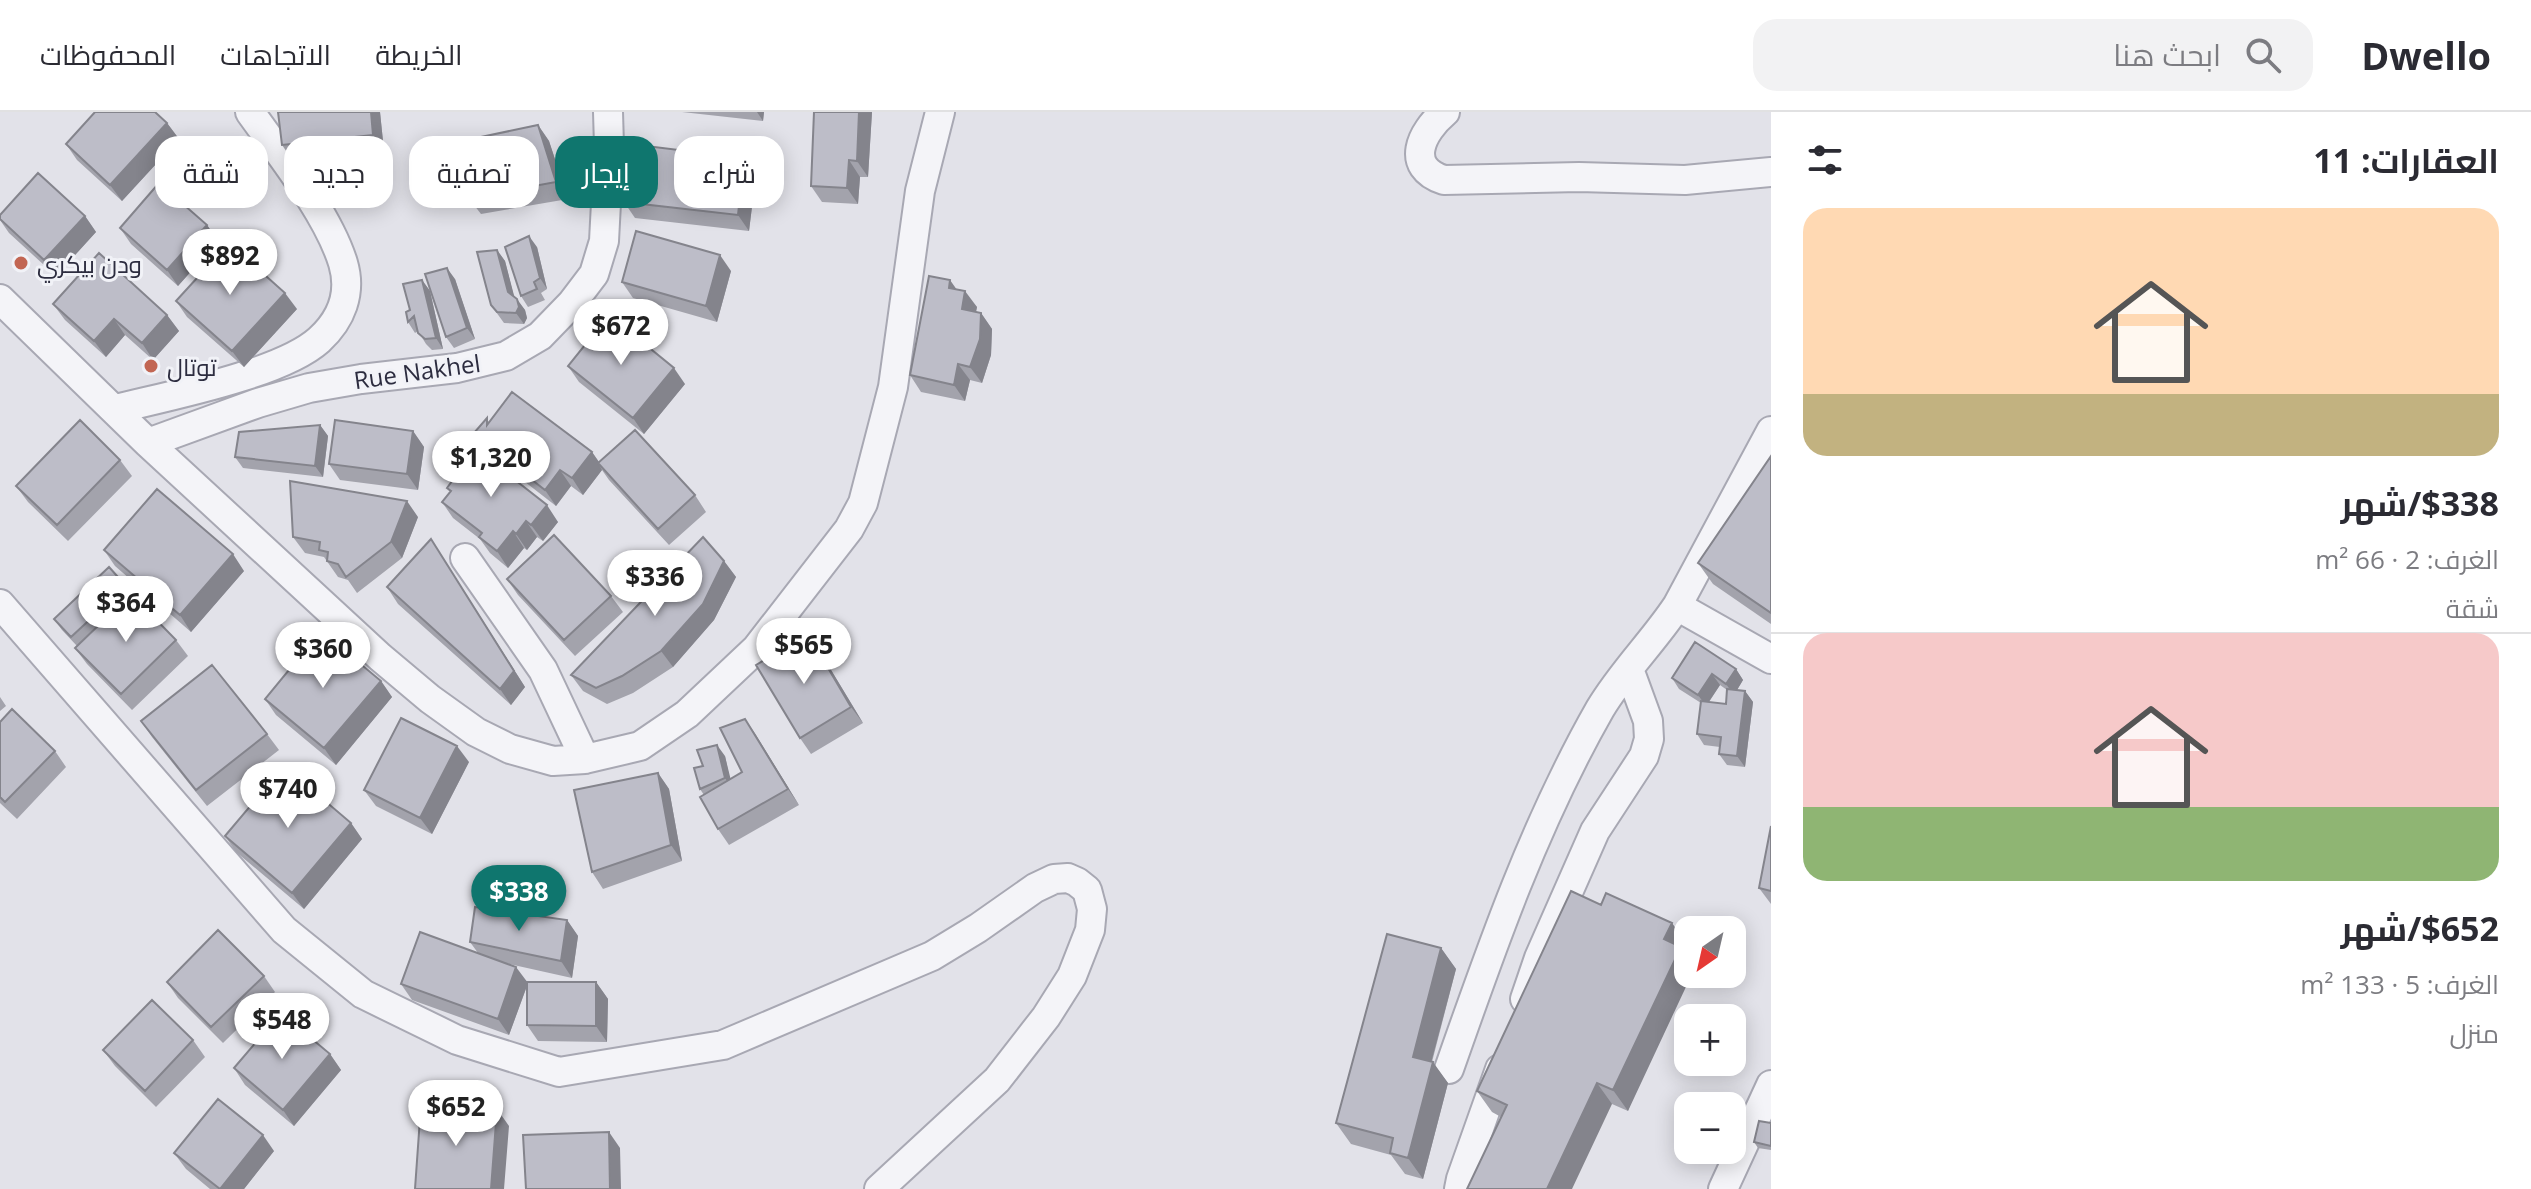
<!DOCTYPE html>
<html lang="ar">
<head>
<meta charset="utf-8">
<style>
  :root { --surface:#fff; --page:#f2f2f3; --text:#2b2b33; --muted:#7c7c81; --line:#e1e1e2; --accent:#0f766e }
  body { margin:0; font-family:"Open Sans",Cairo,sans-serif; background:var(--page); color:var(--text); direction:rtl; height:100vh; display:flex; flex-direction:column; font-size:30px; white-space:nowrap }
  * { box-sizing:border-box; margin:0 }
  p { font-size:26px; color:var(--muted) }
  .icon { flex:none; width:44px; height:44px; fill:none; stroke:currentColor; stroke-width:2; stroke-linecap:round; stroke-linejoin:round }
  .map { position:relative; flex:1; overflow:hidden; direction:ltr }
  .drawer { display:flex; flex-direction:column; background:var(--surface); width:760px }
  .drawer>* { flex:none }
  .top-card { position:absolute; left:24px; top:24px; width:760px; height:72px; direction:rtl; display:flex; gap:16px }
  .needle { width:52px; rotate:214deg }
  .fabs { position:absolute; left:1674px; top:804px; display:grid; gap:16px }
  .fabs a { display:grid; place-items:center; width:72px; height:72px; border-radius:16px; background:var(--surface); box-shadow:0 4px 20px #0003; font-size:40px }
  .price { position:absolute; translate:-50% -68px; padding:0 18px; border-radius:28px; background:#fff; color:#222; font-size:26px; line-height:52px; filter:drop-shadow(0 2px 4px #0008) }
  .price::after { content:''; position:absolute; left:50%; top:48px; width:24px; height:18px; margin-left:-12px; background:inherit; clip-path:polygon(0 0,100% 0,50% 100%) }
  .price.on { background:var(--accent); color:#fff }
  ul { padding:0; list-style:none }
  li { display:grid; align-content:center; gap:16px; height:424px; padding:0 32px }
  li+li { border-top:2px solid var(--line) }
  li span { display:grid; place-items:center; height:248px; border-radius:24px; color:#555 }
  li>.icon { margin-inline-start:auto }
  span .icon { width:144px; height:144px; fill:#fffc; stroke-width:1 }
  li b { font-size:34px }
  h2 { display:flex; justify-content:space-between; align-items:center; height:96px; padding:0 32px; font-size:34px }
  .chip { padding:0 28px; border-radius:24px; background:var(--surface); box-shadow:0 4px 20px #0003; font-size:28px; line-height:72px }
  .chip.on { background:var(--accent); color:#fff }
  header { display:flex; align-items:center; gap:48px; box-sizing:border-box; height:112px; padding:0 40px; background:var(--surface); border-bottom:2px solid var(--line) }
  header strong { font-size:38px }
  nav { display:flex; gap:44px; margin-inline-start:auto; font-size:28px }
  .search { width:560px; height:72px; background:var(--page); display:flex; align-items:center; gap:20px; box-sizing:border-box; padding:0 28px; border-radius:24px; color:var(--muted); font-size:30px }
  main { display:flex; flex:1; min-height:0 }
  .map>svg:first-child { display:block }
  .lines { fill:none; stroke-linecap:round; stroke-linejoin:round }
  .minor-casing { stroke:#a8a8b3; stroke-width:32 }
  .minor { stroke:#f4f4f8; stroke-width:28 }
  .wall { fill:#a3a3ac; fill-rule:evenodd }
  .shaded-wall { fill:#84848c }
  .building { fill:#bdbdc8; stroke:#84848c; stroke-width:2 }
  .poi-dot { fill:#c26653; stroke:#f1f2f7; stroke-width:3 }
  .labels { text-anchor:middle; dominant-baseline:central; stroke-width:6; stroke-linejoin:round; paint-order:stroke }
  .poi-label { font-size:24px; fill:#2c2c3f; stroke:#f1f2f7; text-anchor:start }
  .street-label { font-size:24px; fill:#2c2c3f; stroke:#f1f2f7 }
</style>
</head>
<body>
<header>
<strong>Dwello</strong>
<div class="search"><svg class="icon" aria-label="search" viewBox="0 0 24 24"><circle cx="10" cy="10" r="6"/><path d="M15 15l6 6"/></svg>ابحث هنا</div>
<nav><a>الخريطة</a><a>الاتجاهات</a><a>المحفوظات</a></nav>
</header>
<main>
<section class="drawer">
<h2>العقارات: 11<svg class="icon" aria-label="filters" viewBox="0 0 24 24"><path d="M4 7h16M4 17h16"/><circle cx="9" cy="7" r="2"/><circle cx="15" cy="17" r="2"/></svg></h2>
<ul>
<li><span style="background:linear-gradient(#ffd9b3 75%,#c2b280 0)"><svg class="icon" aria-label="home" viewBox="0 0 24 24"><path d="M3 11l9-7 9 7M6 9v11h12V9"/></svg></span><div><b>$338/شهر</b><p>الغرف: 2 · 66 m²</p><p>شقة</p></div></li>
<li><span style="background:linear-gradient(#f6c9c9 70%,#8fb573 0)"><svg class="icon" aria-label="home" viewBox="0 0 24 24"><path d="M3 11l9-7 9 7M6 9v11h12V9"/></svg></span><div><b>$652/شهر</b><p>الغرف: 5 · 133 m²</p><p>منزل</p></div></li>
</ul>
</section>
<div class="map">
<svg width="1771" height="1077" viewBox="0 0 1771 1077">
  <rect width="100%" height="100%" fill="#e2e2e9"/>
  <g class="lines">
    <defs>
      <path id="minor" d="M1445 0C1421 20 1404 55 1444 68L1579 65 1685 68 1771 60
        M0 187 148 331 380 545 430 587 476 620 510 637 553 649 585 647 640 634 687 602 756 537 849 417 863 391 893 275 920 79 940 0
        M116 297C168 284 281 262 319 228 341 208 352 181 343 151 328 102 280 42 250 0
        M148 331 258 291 309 276 361 267 457 256 506 244 540 224 572 191 594 162 604 129 609 34 608 0
        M465 446 543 558 585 647
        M0 492 284 818 363 882 457 928 559 960 723 933 932 844 978 816 1035 776 1054 767 1068 766 1077 770 1087 778 1092 797 1090 818 1072 864 1046 905 997 968 879 1077
        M1677 494 1771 319
        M1525 887 1539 846 1595 719 1644 644 1649 627 1648 609 1629 557
        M1449 957C1492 834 1535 711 1600 597 1622 560 1653 530 1677 494L1771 547
        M1459 1077 1461 1067 1500 957
        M1723 1077 1771 973"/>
    </defs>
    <use href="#minor" class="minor-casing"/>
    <use href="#minor" class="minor"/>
  </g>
  <path class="wall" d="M380 0 384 39 293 49 282 33Z
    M682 0H764L763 9Z
    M872 0 868 65H860L858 92 822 90 811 74Z
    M167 11 179 27 122 89 77 48 66 32Z
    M538 13 549 29 568 87 481 102 460 75Z
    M744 46 756 62 749 119 635 106 624 90Z
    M0 103 85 104 96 120 56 164 9 121 0 108Z
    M207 113 218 129 178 174 131 132 120 116Z
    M537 135 547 177 541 181 545 188 528 195 521 184Z
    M497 138 505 149 514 185 525 198 527 206 524 212 504 211 491 193Z
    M731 159 717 210 633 186 622 170Z
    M455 167 475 227 454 236 446 225Z
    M422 168 430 179 443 237 432 238 426 232 418 219 415 221 408 210 410 198Z
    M957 177 977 195 976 200 981 201 992 217 991 243 982 271 970 268 965 289 921 280 910 263Z
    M176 189 297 197 244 255 187 205Z
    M53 192 167 203 179 219 153 248 125 223 106 245 65 208Z
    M568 254 685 272 644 322 579 270Z
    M489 309 592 340 599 350 695 383 706 400 669 433 609 368 602 358 583 383 571 374 556 394 484 338 473 322Z
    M320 313 328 324 323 365 243 356 235 345Z
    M413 319 424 335 418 378 340 368 329 352Z
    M1771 344V512L1713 472 1698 451Z
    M120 348 132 364 68 429 28 390 16 374Z
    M456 349 558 410 543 429 537 425 527 438 524 436 508 456 490 441 480 427 453 406 442 390 450 380 447 376 462 357Z
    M418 405 402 446 357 481 348 468 338 465 324 445 305 441 293 425Z
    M431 427 525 575 511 593 398 492 387 475Z
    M104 438 244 459 191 520 115 454Z
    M724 449 736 465 714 508 673 555 633 581 607 592 583 579 571 563Z
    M507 467 611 484 623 500 575 544 518 483Z
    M126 474 134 484 176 528 188 544 132 598 87 552 75 536 77 534 62 518 54 507Z
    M819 538 863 611 811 642 800 626Z
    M1736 557 1743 568 1737 578 1745 579 1753 590 1745 655 1727 653 1719 642 1720 635 1704 633 1697 622 1701 591 1679 577 1672 566ZM1720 573 1727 578 1726 592 1709 590Z
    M381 569 392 585 336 653 276 603 265 587Z
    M0 585 6 594 0 599Z
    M745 607 799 693 729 733 718 717 704 683 700 677 703 654 725 644 730 668 742 660Z
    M141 609 267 622 279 638 207 694 152 625Z
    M0 610 55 639 66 655 17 707 0 691Z
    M469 650 432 722 376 694 364 678Z
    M658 661 669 677 682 749 603 777 592 760Z
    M351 711 362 727 304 797 236 740 225 724Z
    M1771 714V792L1759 776Z
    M1601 793 1672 811 1686 832 1628 999 1612 992 1501 1005 1492 1000 1477 979Z
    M567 808 578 824 572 866 505 851 527 870H596L608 887 607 930 538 929 527 913V874L509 923 412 888 401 872 478 841 470 830Z
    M1441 836 1456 857 1432 950 1448 971 1423 1067 1405 1062 1391 1043 1351 1032 1336 1011Z
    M264 864 275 880 223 931 178 886 167 870Z
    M193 928 205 945 156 995 115 954 103 938Z
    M330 942 341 958 294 1014 245 973 234 956Z
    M1771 1011V1038L1758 1036 1754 1030Z
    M274 1039 244 1077H210L186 1057 174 1041Z"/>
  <path class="shaded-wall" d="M371 0H380L384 39 373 23Z
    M757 0H764L763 9Z
    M859 0H872L868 65 857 49Z
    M167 11 179 27 122 89 110 73Z
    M538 13 549 29 568 87 556 70Z
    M744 46 756 62 749 119 738 103Z
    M849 48 860 65 858 92 847 76Z
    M85 104 96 120 56 164 44 148Z
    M207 113 218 129 178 174 167 158Z
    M529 124 537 135 547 177 540 166Z
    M497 138 505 149 516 191 508 180Z
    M720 143 731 159 717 210 706 194Z
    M447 156 455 167 475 227 467 216Z
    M422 168 430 179 443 237 436 226Z
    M950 168 962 185 949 176Z
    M965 179 977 195 973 213 962 197Z
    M285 181 297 197 244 255 232 239Z
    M517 187 525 198 527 206 524 212 516 201Z
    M981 201 992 217 991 243 982 271 970 255Z
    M167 203 179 219 153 248 142 231Z
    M114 207 125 223 106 245 94 229Z
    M958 252 970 268 965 289 954 273Z
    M674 256 685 272 644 322 633 306Z
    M320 313 328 324 323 365 315 354Z
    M413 319 424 335 418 378 407 362Z
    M592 340 603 356 598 351 602 358 583 383 572 366Z
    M560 358 571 374 556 394 545 378Z
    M407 389 418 405 402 446 391 430Z
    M547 393 558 410 543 429 531 413Z
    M526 409 537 425 527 438 516 422Z
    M513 419 524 436 508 456 497 439Z
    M431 427 525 575 511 593 500 577Z
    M233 442 244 459 191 520 180 503Z
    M724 449 736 465 714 508 673 555 661 539Z
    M808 522 819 538 863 611 851 595Z
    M1736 557 1743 568 1734 583 1726 572Z
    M1712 562 1720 573 1706 594 1698 583Z
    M381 569 392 585 336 653 324 636Z
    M1745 579 1753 590 1745 655 1737 644Z
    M745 607 756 623 799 693 788 677Z
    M717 633 725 644 733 677 725 666Z
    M457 634 469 650 432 722 420 706Z
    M658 661 669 677 682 749 671 733Z
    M351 711 362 727 304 797 292 781Z
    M567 808 578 824 572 866 561 849Z
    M1672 811 1686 832 1683 839 1688 845V862H1692L1628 999 1613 978 1664 827Z
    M1441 836 1456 857 1427 966 1413 945Z
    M516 855 528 871 509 923 498 907Z
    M596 870 608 887 607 930 596 914Z
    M330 942 341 958 294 1014 283 998Z
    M1433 950 1448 971 1423 1067 1408 1046Z
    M1597 971 1612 992 1572 1077H1547Z
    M497 997 509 1014 504 1077H491Z
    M609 1020 620 1036 621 1077H610Z
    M263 1023 274 1039 244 1077H220Z"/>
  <path class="building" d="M95 0H155L167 11 110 73 66 32Z
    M278 0H371L373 23 282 33Z
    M814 0H859L857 49 849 48 847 76 811 74Z
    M538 13 556 70 469 86 460 75 462 34 481 25Z
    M630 32 744 46 738 103 624 90Z
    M38 61 85 104 44 148 0 107V103Z
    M159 71 207 113 167 158 120 116Z
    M636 119 720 143 706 194 622 170Z
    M529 124 540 166 534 170 537 177 521 184 505 135Z
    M229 131 285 181 232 239 176 189Z
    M497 138 508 180 517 187 519 195 516 201 497 200 491 193 477 140Z
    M99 141 167 203 142 231 114 207 94 229 53 192Z
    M447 156 467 216 446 225 425 162Z
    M929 164 950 168 949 176 965 179 962 197 981 201 980 227 970 255 958 252 954 273 910 263Z
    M422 168 436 226 425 227 418 221 414 204 408 210 406 200 410 198 403 172Z
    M609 203 674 256 633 306 568 254Z
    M512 280 592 340 572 366 560 358 545 378 473 322 487 306V313Z
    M80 308 120 348 57 413 16 374Z
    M335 308 413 319 407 362 329 352Z
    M320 313 315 354 235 345 239 320Z
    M635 318 695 383 658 417 598 351Z
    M469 332 547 393 531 413 526 409 516 422 513 419 497 439 479 425 482 421 442 390 451 379 447 376 463 354 456 349Z
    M1771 344V501L1698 451Z
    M290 369 407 389 391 430 346 465 338 452 327 449 328 440 319 438 320 430 293 425Z
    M157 377 233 442 180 503 104 438Z
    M554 423 611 484 564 528 507 467Z
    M703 425 724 449 703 492 661 539 622 564 596 576 571 563Z
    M431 427 514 559 500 577 387 475Z
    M109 455 126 474 71 525 54 507Z
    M131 482 176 528 121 582 75 536Z
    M321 519 381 569 324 636 265 587Z
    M808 522 851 595 800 626 756 553Z
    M1695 530 1736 557 1726 572 1712 562 1698 583 1672 566Z
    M212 553 267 622 196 678 141 609Z
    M1727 577 1745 579 1737 644 1719 642 1721 625 1697 622 1701 589 1726 592Z
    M12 597 55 639 5 690 0 685V610Z
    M401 606 457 634 420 706 364 678Z
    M745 607 788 677 718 717 700 685 742 660 720 616Z
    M717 633 725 666 700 677 694 656 703 654 697 638Z
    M284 654 351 711 292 781 225 724Z
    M658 661 671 733 592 760 574 678Z
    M1771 714V779L1759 776Z
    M1571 779 1601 793 1606 781 1672 811 1664 827 1681 835 1613 978 1597 971 1547 1077H1467L1507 993 1477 979Z
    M475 795 567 808 561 849 470 830Z
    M218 818 264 864 211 915 167 870Z
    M420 820 516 855 498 907 401 872Z
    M1387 822 1441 836 1413 945 1433 950 1408 1046 1390 1041 1393 1026 1336 1011Z
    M527 870H596V914L527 913Z
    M152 888 193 928 145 979 103 938Z
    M281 901 330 942 283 998 234 956Z
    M218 987 263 1023 220 1077 174 1041Z
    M421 992 497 997 491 1077H415Z
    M1759 1009 1771 1011V1034L1754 1030Z
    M609 1020 610 1077H526L523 1023Z"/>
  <g class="poi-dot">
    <circle cx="21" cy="151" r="8"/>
    <circle cx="151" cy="254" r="8"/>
  </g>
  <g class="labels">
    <g class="poi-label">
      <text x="37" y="151">ودن بيكري</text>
      <text x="167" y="254">توتال</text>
    </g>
    <g class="street-label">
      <text transform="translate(417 259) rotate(-8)">Rue Nakhel</text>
    </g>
  </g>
</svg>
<div class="fabs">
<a><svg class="needle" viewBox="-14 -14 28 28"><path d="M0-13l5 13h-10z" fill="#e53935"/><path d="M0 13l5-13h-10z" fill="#7c7c81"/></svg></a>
<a>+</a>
<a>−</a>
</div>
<b class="price" style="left:230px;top:185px">$892</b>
<b class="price" style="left:621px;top:255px">$672</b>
<b class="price" style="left:491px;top:387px">$1,320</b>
<b class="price" style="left:655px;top:506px">$336</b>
<b class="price" style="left:126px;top:532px">$364</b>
<b class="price" style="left:804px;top:574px">$565</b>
<b class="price" style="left:323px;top:578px">$360</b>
<b class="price" style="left:288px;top:718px">$740</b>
<b class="price on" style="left:519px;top:821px">$338</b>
<b class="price" style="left:282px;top:949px">$548</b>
<b class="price" style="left:456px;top:1036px">$652</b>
<div class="top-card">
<a class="chip">شراء</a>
<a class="chip on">إيجار</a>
<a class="chip">تصفية</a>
<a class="chip">جديد</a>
<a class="chip">شقة</a>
</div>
</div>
</main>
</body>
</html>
